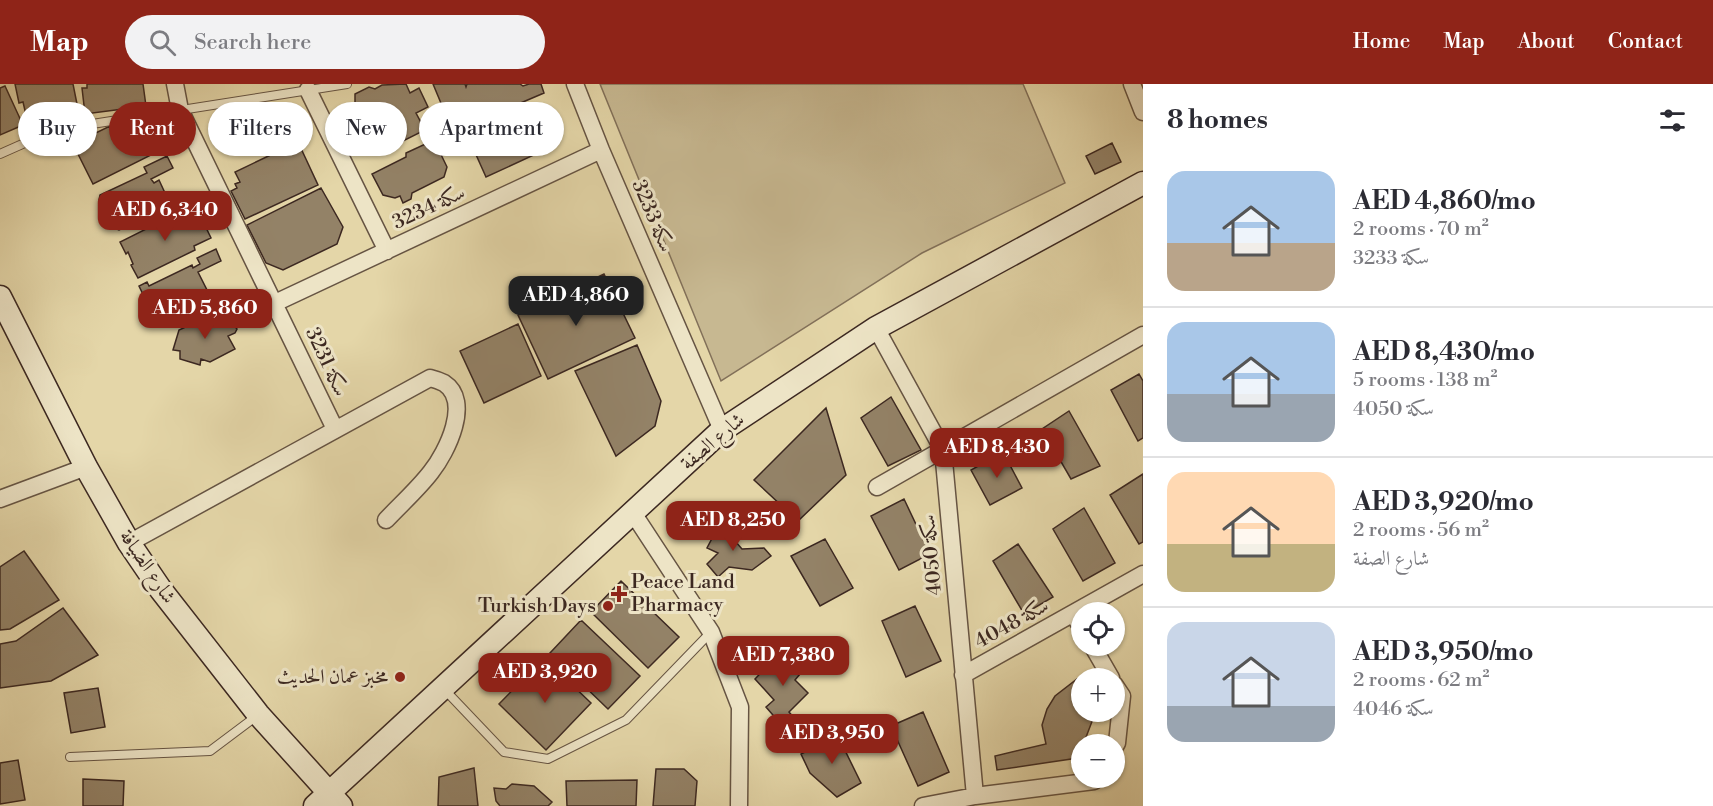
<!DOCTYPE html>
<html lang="en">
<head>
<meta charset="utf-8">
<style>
  :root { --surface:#fff; --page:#f2f2f3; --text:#2b2b33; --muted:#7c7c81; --line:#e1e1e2; --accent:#8f2418 }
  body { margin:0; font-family:"Libre Bodoni",Amiri,serif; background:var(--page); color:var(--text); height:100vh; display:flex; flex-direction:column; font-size:22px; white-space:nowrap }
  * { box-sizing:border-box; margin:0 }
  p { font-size:20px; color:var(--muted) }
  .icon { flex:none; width:33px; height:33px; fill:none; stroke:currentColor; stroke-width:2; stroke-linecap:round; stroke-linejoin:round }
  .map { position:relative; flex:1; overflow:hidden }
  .side { display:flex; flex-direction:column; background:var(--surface); width:570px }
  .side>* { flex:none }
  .top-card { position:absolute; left:18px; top:18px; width:570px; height:54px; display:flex; gap:12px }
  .tools { position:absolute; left:1071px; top:518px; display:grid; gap:12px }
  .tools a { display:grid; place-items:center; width:54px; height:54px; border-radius:50%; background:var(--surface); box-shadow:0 2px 4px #0004; font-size:30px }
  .price { position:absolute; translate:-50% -51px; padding:0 14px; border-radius:12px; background:var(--accent); color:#fff; font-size:20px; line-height:39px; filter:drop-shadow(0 2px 3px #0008) }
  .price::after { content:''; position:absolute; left:50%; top:36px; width:18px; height:14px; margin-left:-9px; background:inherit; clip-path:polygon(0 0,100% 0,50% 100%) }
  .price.selected { background:#222; color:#fff }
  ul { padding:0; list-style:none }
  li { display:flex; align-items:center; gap:18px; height:150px; padding:0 24px }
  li+li { border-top:2px solid var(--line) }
  li span { display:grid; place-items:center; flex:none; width:168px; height:120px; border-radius:18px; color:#555 }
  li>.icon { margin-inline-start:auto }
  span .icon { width:72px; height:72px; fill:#fffc; stroke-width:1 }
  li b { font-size:26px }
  h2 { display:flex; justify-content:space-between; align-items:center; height:72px; padding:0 24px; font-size:26px }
  .chip { padding:0 21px; border-radius:27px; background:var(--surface); box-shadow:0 2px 4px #0004; font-size:21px; line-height:54px }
  .chip.selected { background:var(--accent); color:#fff }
  header { display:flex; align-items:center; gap:36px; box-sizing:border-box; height:84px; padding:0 30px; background:var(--accent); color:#fff }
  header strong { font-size:28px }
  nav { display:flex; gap:33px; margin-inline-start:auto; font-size:21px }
  .search { width:420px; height:54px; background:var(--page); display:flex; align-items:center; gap:15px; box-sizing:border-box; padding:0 21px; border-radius:33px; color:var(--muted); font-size:22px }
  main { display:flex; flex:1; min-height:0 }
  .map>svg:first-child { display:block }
  .green { fill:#c7b891; stroke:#827059; stroke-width:1.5 }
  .building { fill:#938267; stroke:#3c2821; stroke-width:1.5 }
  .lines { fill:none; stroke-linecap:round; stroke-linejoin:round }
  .lane-casing { stroke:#665443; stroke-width:10 }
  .street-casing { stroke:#665443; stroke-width:19 }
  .secondary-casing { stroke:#3c2821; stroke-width:25 }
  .lane { stroke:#ede4c6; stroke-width:8 }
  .street { stroke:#ede4c6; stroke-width:16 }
  .secondary { stroke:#ede4c6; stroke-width:22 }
  .poi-dot { fill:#8f2418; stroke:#ede4c6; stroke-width:2 }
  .labels { text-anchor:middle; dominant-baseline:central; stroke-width:6; stroke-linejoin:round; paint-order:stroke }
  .street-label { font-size:20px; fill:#3c2821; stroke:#ede4c6 }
  .poi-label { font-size:20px; fill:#3c2821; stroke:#ede4c6; text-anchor:end }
</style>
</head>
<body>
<header>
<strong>Map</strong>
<div class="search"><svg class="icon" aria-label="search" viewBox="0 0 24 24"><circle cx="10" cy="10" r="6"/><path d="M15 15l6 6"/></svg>Search here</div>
<nav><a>Home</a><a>Map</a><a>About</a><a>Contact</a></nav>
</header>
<main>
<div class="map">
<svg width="1143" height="722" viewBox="0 0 1143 722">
  <rect width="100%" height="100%" fill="#e4d6a8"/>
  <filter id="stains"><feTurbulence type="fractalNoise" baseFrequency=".00333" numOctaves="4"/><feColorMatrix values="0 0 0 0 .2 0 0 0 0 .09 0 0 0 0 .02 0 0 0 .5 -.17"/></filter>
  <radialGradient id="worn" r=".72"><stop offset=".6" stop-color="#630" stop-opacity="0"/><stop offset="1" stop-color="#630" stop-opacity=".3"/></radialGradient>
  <path class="green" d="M600 0H1023L1065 99 922 169 721 297Z"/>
  <path class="building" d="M15 0H73L79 30 44 37 42 28 26 31 23 18 19 19Z
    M87 0H143L146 22 85 30 82 4H87Z
    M406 0 410 9 419 4 428 23 416 29 425 46 381 68 377 60 374 62 355 26V10L369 3 375 5 382 1Z
    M433 0H465L466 3 467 0H520L523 2 529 0H541L544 9 453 48Z
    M5 2 23 41 0 51V4Z
    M532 26 549 64 486 93 469 55Z
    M110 42 116 55 134 46 142 61 153 55 159 67 93 100 73 60Z
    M434 56 447 83 444 93 412 109 411 115 403 119 400 112 395 114 383 111 372 90 406 73V69Z
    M298 58 318 101 245 135 231 107 237 104 235 100 240 98 235 88Z
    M1112 59 1121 78 1095 90 1086 72Z
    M167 72 173 84 151 95 154 99 159 96 165 109 161 110 164 118 161 125 147 132 141 127 132 131V140L119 146 114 144 99 116 100 111 147 89 144 83Z
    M321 104 343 143 337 160 283 186 266 179 247 141Z
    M197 125 211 154 194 162 195 166 138 194 131 181 133 180 128 168 126 170 120 158 178 129 180 133Z
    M216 165 221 177 198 188 209 210 205 215 167 233H163L159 223 151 227 139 202 147 198 149 202 192 181 193 184 200 180 197 174Z
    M604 190 635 254 548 295 518 231Z
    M220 227 224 237H231L237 245 235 249 228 252 235 265 210 278 201 275 200 281 180 275V267L173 266 179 246Z
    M518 240 541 292 484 319 460 267Z
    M637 261 661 317 655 342 616 372 575 287Z
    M1139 290 1143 297V354L1138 357 1111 306Z
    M891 313 921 366 888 382 861 334Z
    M826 324 846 391 798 437 754 396Z
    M1069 327 1100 382 1071 395 1042 345Z
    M1003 368 1022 404 990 421 971 386Z
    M1143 390V458L1139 460 1110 411Z
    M904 415 930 470 899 486 871 432Z
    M1084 424 1115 479 1083 497 1053 445Z
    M736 438 735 457 742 465 764 464 771 472 752 486 729 483 718 493 707 480 718 469 707 464 717 445Z
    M825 455 853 504 820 522 791 472Z
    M1018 460 1053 513 1024 530 993 477Z
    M24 467 59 516 10 545 0 546V483Z
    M621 497 679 553 648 584 591 528Z
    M915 522 941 577 906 593 882 537Z
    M63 524 98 571 51 597 0 604V560L16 557Z
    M581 536 640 592 608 625 550 569Z
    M789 567 805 584 795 596 808 609 789 628 795 635 785 645 766 623 774 616 755 595 773 576 777 581Z
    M544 574 591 619 546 666 499 620Z
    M1077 595 1082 600V627H1096L1078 674 997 686 995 672 1046 660 1042 641 1047 625 1055 612Z
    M98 604 105 643 71 649 64 609Z
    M923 628 949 688 918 702 891 642Z
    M835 646 861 699 837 713 810 689 801 670 821 660 817 655Z
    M18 676 25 716 0 720V679Z
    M474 684 478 722H438L439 693Z
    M656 685H684L697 697 695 722H653Z
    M83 695 124 697 123 722H83Z
    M637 696 636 722H567L566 697Z
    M512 700 534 702 552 718 548 722H500L496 717 494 704 506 705Z"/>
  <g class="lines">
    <defs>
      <path id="lane" d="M0 70 54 46 347 0
        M444 605 504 668 548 675 626 636 711 548
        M70 673 210 667 258 631"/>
      <path id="street" d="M175 0 180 26 335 345
        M575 0 601 66 722 346
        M1132 0 1143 28
        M308 6 387 167
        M275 219 601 66
        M876 244 943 366 975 712
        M877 403 1143 251
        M0 415 86 383
        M633 429 711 548 740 623 739 722
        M129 459 430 294C434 295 440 297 444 299 472 317 447 368 431 388 418 405 401 420 386 436
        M1073 530 1082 544
        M1092 561 1111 594
        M963 591 1143 490
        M1114 600 1122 612 1117 659 1114 664
        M923 722 975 712 1094 697 1096 693"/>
      <path id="secondary" d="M0 213 86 383 129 459 161 506 258 630 341 722
        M315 722 722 346 876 244 1143 99"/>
    </defs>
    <use href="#lane" class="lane-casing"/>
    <use href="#street" class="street-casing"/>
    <use href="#secondary" class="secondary-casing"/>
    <use href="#lane" class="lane"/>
    <use href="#street" class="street"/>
    <use href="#secondary" class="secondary"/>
  </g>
  <g class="poi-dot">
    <path d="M616 501h6v6h6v6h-6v6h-6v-6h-6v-6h6z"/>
    <circle cx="608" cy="522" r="6"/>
    <circle cx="400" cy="593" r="6"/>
  </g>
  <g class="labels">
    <g class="street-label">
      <text transform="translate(429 124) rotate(-25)">سكة 3234</text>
      <text transform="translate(652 132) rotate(67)">سكة 3233</text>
      <text transform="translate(326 278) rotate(65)">سكة 3231</text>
      <text transform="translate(713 358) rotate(-40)">شارع الصفة</text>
      <text transform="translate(932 471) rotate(-95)">سكة 4050</text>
      <text transform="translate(147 483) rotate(56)">شارع الضيافة</text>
      <text transform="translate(1012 540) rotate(-29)">سكة 4048</text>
    </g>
    <g class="poi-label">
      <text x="631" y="498" text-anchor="start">Peace Land<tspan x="631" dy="23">Pharmacy</tspan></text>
      <text x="596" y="522">Turkish Days</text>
      <text x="388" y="593">مخبز عمان الحديث</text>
    </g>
  </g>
  <rect width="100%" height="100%" filter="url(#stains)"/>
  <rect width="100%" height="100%" fill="url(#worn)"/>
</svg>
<div class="tools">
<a><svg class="icon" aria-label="locate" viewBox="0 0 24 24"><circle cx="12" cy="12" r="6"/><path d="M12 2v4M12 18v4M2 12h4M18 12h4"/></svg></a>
<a>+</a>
<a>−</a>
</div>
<b class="price" style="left:165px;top:158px">AED 6,340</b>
<b class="price selected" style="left:576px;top:243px">AED 4,860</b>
<b class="price" style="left:205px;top:256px">AED 5,860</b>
<b class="price" style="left:997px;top:395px">AED 8,430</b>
<b class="price" style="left:733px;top:468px">AED 8,250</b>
<b class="price" style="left:783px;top:603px">AED 7,380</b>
<b class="price" style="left:545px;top:620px">AED 3,920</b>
<b class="price" style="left:832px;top:681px">AED 3,950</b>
<div class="top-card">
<a class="chip">Buy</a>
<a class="chip selected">Rent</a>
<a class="chip">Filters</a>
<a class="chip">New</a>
<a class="chip">Apartment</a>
</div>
</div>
<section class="side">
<h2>8 homes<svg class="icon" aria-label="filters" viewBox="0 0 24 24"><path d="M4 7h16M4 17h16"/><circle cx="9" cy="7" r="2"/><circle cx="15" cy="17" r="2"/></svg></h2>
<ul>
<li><span style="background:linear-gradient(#a9c7e8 60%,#b9a48a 0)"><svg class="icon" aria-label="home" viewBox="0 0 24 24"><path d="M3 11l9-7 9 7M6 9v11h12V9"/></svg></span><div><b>AED 4,860/mo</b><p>2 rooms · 70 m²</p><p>سكة 3233</p></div></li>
<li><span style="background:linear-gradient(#a9c7e8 60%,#9aa5b1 0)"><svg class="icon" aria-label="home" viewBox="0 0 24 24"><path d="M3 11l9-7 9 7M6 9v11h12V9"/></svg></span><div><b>AED 8,430/mo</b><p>5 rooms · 138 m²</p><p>سكة 4050</p></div></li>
<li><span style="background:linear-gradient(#ffd9b3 60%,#c2b280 0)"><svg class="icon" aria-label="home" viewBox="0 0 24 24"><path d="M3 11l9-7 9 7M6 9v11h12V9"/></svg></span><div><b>AED 3,920/mo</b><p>2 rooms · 56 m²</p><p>شارع الصفة</p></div></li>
<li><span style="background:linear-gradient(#c9d6e8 70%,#9aa5b1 0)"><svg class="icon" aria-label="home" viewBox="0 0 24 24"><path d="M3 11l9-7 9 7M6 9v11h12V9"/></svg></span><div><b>AED 3,950/mo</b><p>2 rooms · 62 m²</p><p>سكة 4046</p></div></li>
</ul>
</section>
</main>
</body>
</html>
